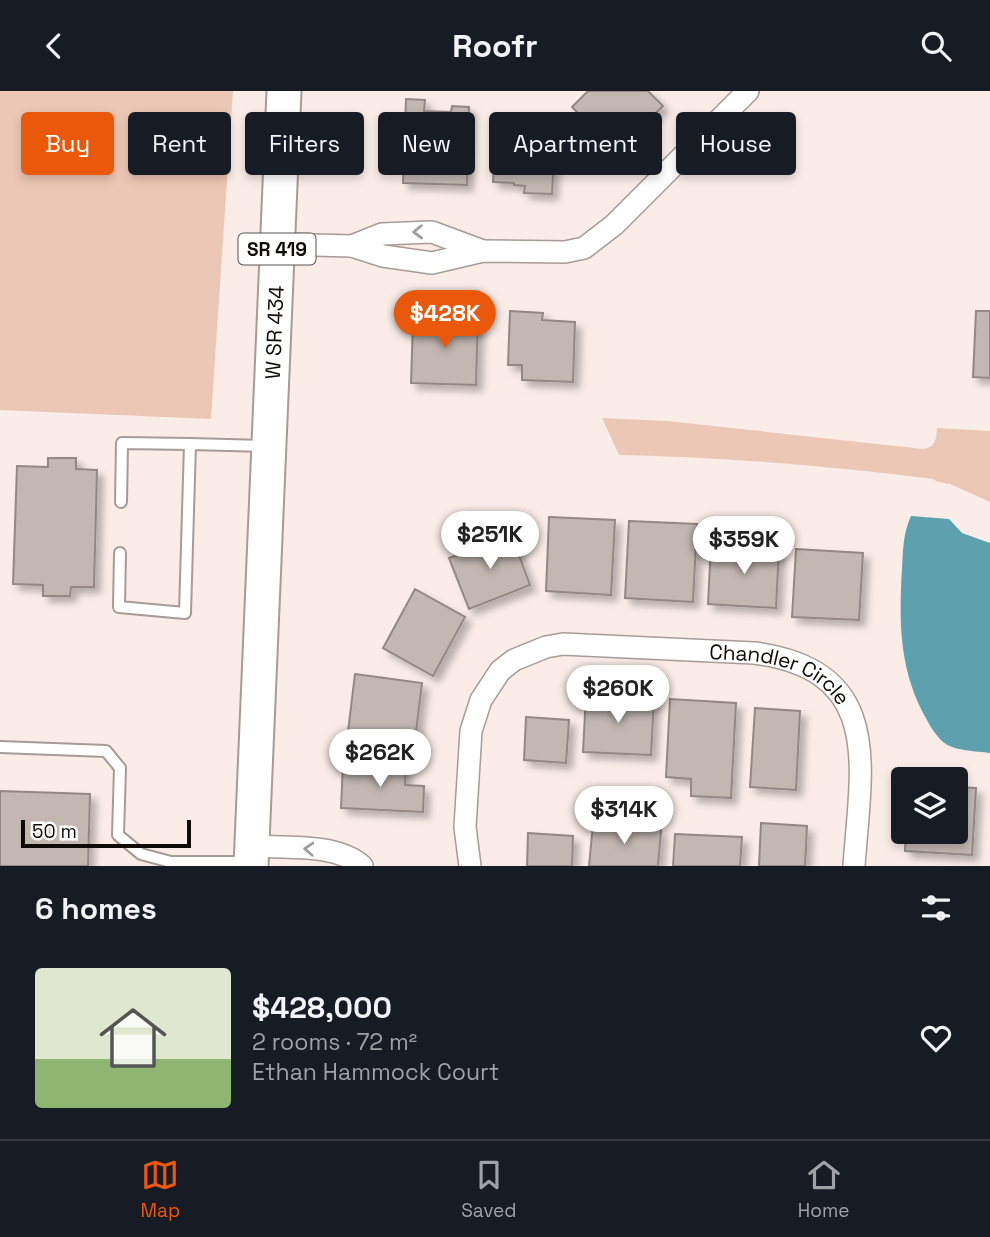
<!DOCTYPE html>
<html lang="en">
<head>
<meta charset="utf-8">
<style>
  :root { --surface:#171b24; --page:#20242c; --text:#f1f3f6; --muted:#9ea1a6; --line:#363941; --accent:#ea580c }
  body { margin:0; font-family:"Space Grotesk",sans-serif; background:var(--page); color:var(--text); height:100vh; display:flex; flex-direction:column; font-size:26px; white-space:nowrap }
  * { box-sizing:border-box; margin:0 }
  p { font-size:23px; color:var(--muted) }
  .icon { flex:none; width:38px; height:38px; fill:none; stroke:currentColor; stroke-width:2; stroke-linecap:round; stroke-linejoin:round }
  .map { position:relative; height:775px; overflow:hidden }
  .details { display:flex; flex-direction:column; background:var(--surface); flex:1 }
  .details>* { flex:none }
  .top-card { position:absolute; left:21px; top:21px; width:948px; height:63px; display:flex; gap:14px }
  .tools { position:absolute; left:891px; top:676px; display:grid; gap:14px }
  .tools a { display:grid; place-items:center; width:77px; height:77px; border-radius:7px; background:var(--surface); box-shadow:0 4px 10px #0003; font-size:35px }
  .scale { position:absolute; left:21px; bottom:18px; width:170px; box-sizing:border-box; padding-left:7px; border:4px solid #0e0b09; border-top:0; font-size:19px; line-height:24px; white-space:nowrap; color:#0e0b09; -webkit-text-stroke:5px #fff; paint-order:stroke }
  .price { position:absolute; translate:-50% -60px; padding:0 16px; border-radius:24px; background:#fff; color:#222; font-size:23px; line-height:46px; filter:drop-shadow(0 2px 4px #0008) }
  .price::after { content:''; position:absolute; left:50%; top:42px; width:21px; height:16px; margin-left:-10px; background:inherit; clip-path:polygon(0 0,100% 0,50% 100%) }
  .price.current { background:var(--accent); color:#fff }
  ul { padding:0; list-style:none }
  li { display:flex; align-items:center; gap:21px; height:175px; padding:0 35px }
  li span { display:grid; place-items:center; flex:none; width:196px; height:140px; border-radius:7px; color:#555 }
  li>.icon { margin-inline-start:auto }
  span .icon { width:84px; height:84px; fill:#fffc; stroke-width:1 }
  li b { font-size:30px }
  h2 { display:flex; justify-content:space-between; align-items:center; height:84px; padding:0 35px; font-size:30px }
  .pill { padding:0 24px; border-radius:7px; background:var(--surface); box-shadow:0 4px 10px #0003; font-size:24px; line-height:63px }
  .pill.current { background:var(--accent); color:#fff }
  header { display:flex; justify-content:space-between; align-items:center; height:91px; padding:0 35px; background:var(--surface); font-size:32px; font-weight:800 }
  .tabs { display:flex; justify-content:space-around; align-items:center; height:98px; border-top:2px solid var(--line); background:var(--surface); font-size:19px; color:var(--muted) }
  .tabs a { display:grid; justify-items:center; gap:4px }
  .tabs .current { color:var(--accent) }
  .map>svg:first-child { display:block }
  .green { fill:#edc7b5 }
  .water { fill:#5ca1ad }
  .building { fill:#c2b7b1; stroke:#938883; stroke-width:2; filter:url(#shadow) }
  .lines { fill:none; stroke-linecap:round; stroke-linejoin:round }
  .service-casing { stroke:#a69b96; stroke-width:14 }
  .minor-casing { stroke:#a69b96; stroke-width:24 }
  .primary-casing { stroke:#a69b96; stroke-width:37 }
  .service { stroke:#fff; stroke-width:10 }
  .minor { stroke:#fff; stroke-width:21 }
  .primary { stroke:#fff; stroke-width:33 }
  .oneway { stroke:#9f9d9d }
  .labels { text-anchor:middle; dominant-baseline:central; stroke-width:6; stroke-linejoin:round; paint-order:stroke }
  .shield { fill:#fff; stroke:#565453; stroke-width:2 }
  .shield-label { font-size:19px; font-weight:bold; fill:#0e0b09 }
  .street-label { font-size:21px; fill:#0e0b09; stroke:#fff }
</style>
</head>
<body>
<header><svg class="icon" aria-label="back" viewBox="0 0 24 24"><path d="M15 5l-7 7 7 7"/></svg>Roofr<svg class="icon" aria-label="search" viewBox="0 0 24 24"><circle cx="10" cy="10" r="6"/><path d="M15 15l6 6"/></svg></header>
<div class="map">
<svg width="990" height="775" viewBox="0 0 990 775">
  <defs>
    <filter id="shadow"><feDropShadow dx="6" dy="6" stdDeviation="3.5" flood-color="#0004"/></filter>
  </defs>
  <rect width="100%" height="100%" fill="#faede8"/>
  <path class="green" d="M0 0H233L211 328 0 319Z
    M602 327 667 330 923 358C936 356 936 348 937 337L990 340V411L950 393 938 391 933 388C828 375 724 366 619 364Z"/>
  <path class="water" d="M911 425 949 428 962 442 990 452V662C976 660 954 660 943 651 934 643 928 631 922 620 899 574 899 528 902 478 903 460 903 442 911 425Z"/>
  <path class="building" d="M588 0H648L663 15 616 61 572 16Z
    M406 8 425 9 424 20 451 21 452 15 469 16 467 94 403 92Z
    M496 31 546 33V45H555L552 103 524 102 525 95 514 94V92L493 91Z
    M510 220 543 222 542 229 575 231 573 291 522 289V274H508Z
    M976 220H990V287L973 286Z
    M434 221 478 223 476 294 411 292 413 230H433Z
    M48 367H76V378L97 379 94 496H71L70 505H43V494L13 493 17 375 48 376Z
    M549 426 615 429 611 504 546 500Z
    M629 430 697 433 693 511 625 507Z
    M511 443 530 494 469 518 449 467Z
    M711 453 779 457 776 517 708 513Z
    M796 458 863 462 859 529 792 526Z
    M415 498 465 526 433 585 383 557Z
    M355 583 422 592 414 657 347 649Z
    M586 604 654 608 651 664 583 661Z
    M670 608 736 612 731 707 691 705V688L666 686Z
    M755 617 800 620 796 699 750 696Z
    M526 626 569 629 566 672 524 669Z
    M343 673 406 676 405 694 424 695 423 721 341 717Z
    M956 696 976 697 972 764 905 760 906 740H956Z
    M0 700 90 703 88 775H0Z
    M761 732 807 735 805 775H759Z
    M593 733 661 739 658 775H589Z
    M528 742 573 745 572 775H527Z
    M675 743 742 746 740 775H673Z"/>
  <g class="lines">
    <defs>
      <path id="service" d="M121 411 122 352 190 353
        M120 462 119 516 185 522 190 353 266 355
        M0 656 106 660 120 677 118 744 141 763 171 771H248"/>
      <g id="minor">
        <path d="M277 153 352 155 383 165 432 172 483 160 565 161 584 157 614 134 748 0"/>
        <path d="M352 155 382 143 432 141 483 160"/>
        <path d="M252 755C284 757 337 752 362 775"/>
        <path id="s1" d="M470 775 465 736 471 640 481 609 500 580 514 569 546 556 563 553 754 562C885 579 861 675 854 775"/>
      </g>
      <g id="primary">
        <path id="s2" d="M251 775 284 0"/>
      </g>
    </defs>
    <use href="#service" class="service-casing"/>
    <use href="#minor" class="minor-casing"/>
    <use href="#primary" class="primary-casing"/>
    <use href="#service" class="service"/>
    <use href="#minor" class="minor"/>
    <use href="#primary" class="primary"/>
  </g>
  <defs><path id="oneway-chevron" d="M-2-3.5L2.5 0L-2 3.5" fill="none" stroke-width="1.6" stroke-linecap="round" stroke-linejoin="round" transform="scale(1.75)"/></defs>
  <g class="oneway">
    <use href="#oneway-chevron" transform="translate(418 141) rotate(178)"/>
    <use href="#oneway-chevron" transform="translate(309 758) rotate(-177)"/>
  </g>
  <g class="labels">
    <rect class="shield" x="238.5" y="142.5" width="77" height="31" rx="5"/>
    <g class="shield-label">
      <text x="277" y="158">SR 419</text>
    </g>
    <g class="street-label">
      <text stroke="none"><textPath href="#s2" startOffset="534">W SR 434</textPath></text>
      <text stroke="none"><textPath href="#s1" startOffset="495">Chandler Circle</textPath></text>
    </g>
  </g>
</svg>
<div class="tools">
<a><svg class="icon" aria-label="layers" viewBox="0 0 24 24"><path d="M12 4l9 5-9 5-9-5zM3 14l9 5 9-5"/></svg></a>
</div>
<div class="scale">50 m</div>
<b class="price current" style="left:445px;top:259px">$428K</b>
<b class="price" style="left:490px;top:480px">$251K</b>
<b class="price" style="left:744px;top:485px">$359K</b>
<b class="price" style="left:618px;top:634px">$260K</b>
<b class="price" style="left:380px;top:698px">$262K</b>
<b class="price" style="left:624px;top:755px">$314K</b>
<div class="top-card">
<a class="pill current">Buy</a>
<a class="pill">Rent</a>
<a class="pill">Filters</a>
<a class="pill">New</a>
<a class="pill">Apartment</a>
<a class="pill">House</a>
</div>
</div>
<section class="details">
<h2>6 homes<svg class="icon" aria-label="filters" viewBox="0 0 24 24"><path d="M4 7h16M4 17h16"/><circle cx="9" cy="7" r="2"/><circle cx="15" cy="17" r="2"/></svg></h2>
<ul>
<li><span style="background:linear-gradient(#dfe7d0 65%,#8fb573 0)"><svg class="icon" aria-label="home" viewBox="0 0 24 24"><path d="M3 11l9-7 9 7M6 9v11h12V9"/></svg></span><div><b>$428,000</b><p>2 rooms · 72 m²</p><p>Ethan Hammock Court</p></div><svg class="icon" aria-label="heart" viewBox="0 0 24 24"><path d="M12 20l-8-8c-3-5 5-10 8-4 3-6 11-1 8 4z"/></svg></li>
</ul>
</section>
<nav class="tabs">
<a class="current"><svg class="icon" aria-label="map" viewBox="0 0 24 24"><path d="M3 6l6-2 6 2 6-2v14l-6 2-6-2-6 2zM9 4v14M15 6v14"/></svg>Map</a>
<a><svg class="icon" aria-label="saved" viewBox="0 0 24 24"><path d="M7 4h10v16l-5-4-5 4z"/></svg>Saved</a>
<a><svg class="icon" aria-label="home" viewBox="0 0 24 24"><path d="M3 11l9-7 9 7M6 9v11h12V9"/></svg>Home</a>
</nav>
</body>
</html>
